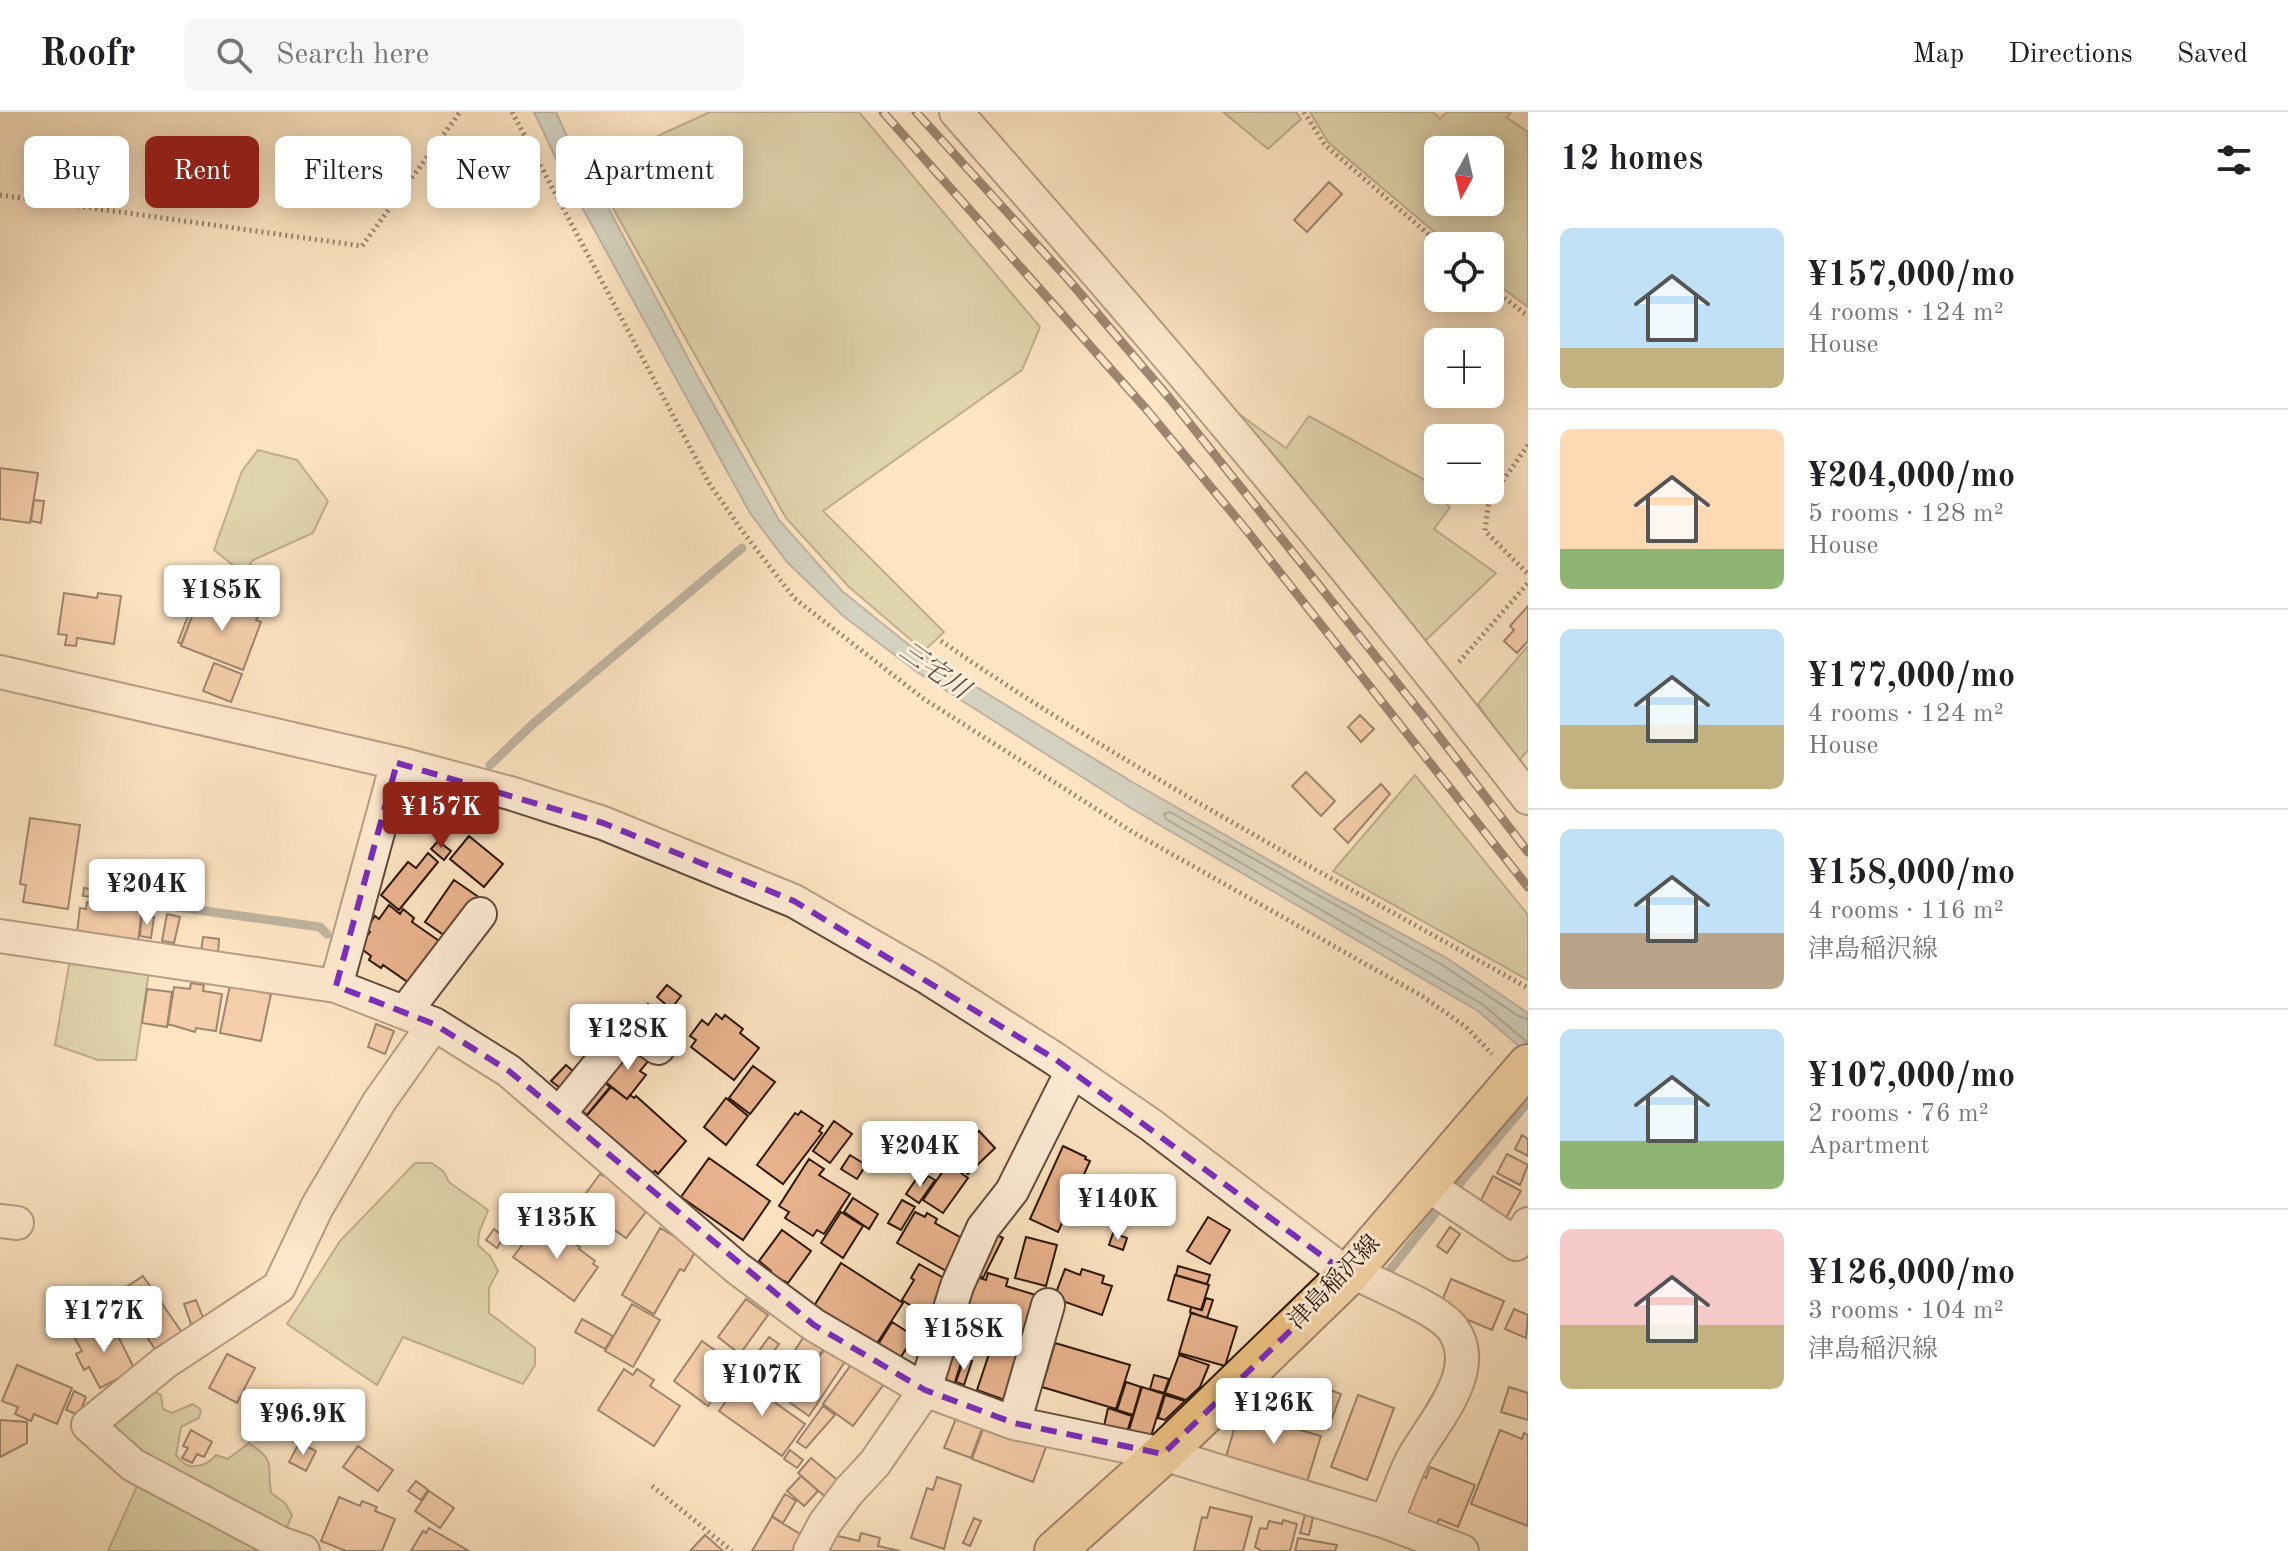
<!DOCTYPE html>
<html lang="en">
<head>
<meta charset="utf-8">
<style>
  :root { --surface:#fff; --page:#f6f6f6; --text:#202124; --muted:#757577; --line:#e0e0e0; --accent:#8f2418 }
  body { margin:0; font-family:"Old Standard TT","Noto Serif JP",serif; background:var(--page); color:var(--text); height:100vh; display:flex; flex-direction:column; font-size:30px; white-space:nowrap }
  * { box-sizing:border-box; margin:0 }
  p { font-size:26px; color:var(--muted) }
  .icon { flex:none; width:44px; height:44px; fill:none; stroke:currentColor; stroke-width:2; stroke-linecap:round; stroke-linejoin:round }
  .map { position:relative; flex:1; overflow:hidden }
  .panel { display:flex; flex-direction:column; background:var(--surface); width:760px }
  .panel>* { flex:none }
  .banner { position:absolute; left:24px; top:24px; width:760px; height:72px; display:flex; gap:16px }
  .needle { width:52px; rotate:188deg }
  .buttons { position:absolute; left:1424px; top:24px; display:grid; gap:16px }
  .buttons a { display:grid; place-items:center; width:80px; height:80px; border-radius:12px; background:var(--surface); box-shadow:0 4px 20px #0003; font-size:40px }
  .price { position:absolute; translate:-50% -68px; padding:0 18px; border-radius:8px; background:#fff; color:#222; font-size:26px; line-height:52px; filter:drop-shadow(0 2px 4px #0008) }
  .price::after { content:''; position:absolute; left:50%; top:48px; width:24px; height:18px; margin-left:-12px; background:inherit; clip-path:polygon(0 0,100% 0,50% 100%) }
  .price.selected { background:var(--accent); color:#fff }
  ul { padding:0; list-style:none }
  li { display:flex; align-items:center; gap:24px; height:200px; padding:0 32px }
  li+li { border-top:2px solid var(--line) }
  li span { display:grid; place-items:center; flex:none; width:224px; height:160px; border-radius:12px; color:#555 }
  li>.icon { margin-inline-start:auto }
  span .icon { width:96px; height:96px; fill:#fffc; stroke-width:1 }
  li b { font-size:34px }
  h2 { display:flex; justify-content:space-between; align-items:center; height:96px; padding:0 32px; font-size:34px }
  .pill { padding:0 28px; border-radius:12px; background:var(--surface); box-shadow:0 4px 20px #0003; font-size:28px; line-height:72px }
  .pill.selected { background:var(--accent); color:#fff }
  header { display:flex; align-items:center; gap:48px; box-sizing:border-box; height:112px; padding:0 40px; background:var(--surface); border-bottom:2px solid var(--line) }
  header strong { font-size:38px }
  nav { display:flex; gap:44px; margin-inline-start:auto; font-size:28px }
  .search { width:560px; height:72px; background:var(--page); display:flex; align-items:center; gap:20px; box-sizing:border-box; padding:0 28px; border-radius:12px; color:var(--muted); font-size:30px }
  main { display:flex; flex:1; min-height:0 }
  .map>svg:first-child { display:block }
  .green { fill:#bec494; stroke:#746d50; stroke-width:2; fill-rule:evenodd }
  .water { fill:#a3bcbd; stroke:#737a76; stroke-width:2 }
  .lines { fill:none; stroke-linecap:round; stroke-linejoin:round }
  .shore { stroke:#676964; stroke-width:2 }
  .stream { stroke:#737a76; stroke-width:9 }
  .building { fill:#eab48f; stroke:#2b160c; stroke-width:2 }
  .minor-casing { stroke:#604a3a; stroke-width:36 }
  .major-casing { stroke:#2b160c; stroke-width:44 }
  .path { stroke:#2b160c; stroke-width:5; stroke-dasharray:2 4; stroke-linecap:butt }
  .minor { stroke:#feedd7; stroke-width:32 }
  .major { stroke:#eec281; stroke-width:40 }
  .rail-casing { stroke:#2b160c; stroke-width:9 }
  .rail { stroke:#feedd7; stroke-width:6; stroke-dasharray:18; stroke-linecap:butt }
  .marked { fill:none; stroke:#7b2cbf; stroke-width:6; stroke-dasharray:16 10; stroke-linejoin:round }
  .labels { text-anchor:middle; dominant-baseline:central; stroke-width:6; stroke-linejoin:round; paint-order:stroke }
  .street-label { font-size:24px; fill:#2b160c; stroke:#feedd7 }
  .water-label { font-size:26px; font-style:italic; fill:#55504a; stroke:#feedd7 }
</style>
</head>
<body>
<header>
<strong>Roofr</strong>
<div class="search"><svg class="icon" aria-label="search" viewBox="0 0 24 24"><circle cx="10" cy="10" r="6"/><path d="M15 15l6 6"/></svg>Search here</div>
<nav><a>Map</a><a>Directions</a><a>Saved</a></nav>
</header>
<main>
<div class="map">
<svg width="1528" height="1439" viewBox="0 0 1528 1439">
  <rect width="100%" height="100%" fill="#fde4c2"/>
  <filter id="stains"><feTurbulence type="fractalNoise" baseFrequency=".0025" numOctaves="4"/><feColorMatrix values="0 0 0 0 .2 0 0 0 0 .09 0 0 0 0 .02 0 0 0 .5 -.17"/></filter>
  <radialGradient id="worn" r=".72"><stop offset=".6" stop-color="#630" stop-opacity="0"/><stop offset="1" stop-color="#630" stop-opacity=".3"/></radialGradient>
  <path class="green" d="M710 0H859L1040 215 1022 258 823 399 944 520 924 539 849 475 786 406 590 55Z
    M1223 0H1296L1301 7 1268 37Z
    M1310 0H1433L1440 7 1447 0H1511L1507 6 1528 20V195L1490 167V134H1451L1328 30ZM1438 38H1490V90H1438Z
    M1232 297 1286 336 1309 304 1423 367 1450 395 1434 417 1496 461 1423 531Z
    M258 338 297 348 328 389 313 421 253 448 244 462 214 438 242 359Z
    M1528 534V638L1517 651 1478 592Z
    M1415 663 1528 803V868L1333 759Z
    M70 847 149 859 136 948H98L55 933Z
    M415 1051H432L444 1060 449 1070 488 1098 479 1121 478 1133 490 1144 498 1159 489 1176V1201L535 1236V1253L523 1272 403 1225 377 1273 287 1212 340 1129Z
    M146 1275 161 1283 163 1297 172 1301 193 1292 201 1298 199 1306 181 1315 176 1343C187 1360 205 1356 216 1343L228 1347 249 1331C278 1350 266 1353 271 1381L285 1391 292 1403 284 1422 141 1347 107 1316Z
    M141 1365 265 1430 260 1439H108Z"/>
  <path class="water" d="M534 0H556L581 56 604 88 698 265 779 408 842 479 914 537 1129 668 1335 786 1445 845 1528 901V942L1478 899 1134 698 917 560 842 503 787 450 750 401 561 57Z"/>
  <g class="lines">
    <path class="shore" d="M1528 907 1520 905 1441 852 1170 700 1164 702 1166 707 1482 892 1528 931"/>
    <path class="stream" d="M490 653 534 611 742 436
      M162 793 320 815 327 822
      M1454 1078 1528 990
      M1382 1168 1437 1099"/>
  </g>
  <path class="building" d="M1329 70 1342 82 1307 120 1294 108Z
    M0 356 38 361 30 411 0 407Z
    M34 388 44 389 41 411 31 409Z
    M64 481 97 486 98 481 121 484 114 532 77 526 76 534 65 533 67 523 58 522Z
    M199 486 206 489 207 486 258 505 256 508 261 510 243 558 181 534Z
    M194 488 198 489 181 532 178 530Z
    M1528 494V529L1517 541 1504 529 1514 518 1510 514Z
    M214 551 242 562 231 590 203 579Z
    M1360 603 1374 617 1361 630 1348 615Z
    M1306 660 1335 689 1321 704 1292 674Z
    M1381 672 1390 682 1348 731 1334 717Z
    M30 706 80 713 68 797 23 790 26 773 20 772Z
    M469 724 503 752 484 775 450 747Z
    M438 729 451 739 444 748 431 737Z
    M428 741 438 750 399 798 381 783 408 750 416 756Z
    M454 768 480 786 451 828 425 810Z
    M84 776 109 780 108 787 83 784Z
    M87 790 142 797 138 829 77 820 80 796 86 797Z
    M389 793 400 802 403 797 414 806 412 810 442 831 412 873 383 853 381 856 369 848 371 844 359 835 370 820 366 817 375 804 379 807Z
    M167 802 180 805 174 831 162 829Z
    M142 804 154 805 151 826 140 824Z
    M203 825 219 827 218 842 201 840Z
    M191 871 204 873 203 879 222 882 216 919 196 916 195 920 168 912 174 875 190 877Z
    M230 873 271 882 261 929 220 921Z
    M667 873 681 884 671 897 657 885Z
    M147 877 172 880 167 915 142 911Z
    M648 892 658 900 644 916 635 908Z
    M716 902 722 907 725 903 743 917 740 921 759 936 734 968 691 935 696 928 690 924 702 908 708 913Z
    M376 912 394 919 385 942 368 935Z
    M632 932 650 947 640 959 646 963 627 987 603 968Z
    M566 953 574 960 560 976 551 969Z
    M753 954 775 970 750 1002 729 986Z
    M601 967 610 975 587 1003 578 996Z
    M611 975 627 987 630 983 634 986 636 984 686 1029 658 1062 655 1059 653 1061 583 1008Z
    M726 986 748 1004 726 1033 704 1015Z
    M801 999 823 1014 819 1019 822 1021 783 1072 757 1053 795 1001 798 1003Z
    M834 1009 852 1022 830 1051 813 1039Z
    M979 1019 995 1036 968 1062 952 1046Z
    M1522 1023 1528 1027V1044L1515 1037Z
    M1063 1034 1086 1045 1085 1047 1090 1049 1058 1120 1030 1107Z
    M1507 1042 1528 1053 1520 1073 1497 1061Z
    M850 1043 866 1053 857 1067 841 1057Z
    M709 1046 770 1089 743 1128 681 1085Z
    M809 1047 824 1057 819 1063 850 1082 824 1122 817 1118 813 1124 785 1106 789 1100 779 1094Z
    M948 1052 968 1066 943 1101 923 1088Z
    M600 1062 603 1064 605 1062 648 1097 626 1126 578 1092Z
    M928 1064 935 1068 919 1091 906 1082 917 1066 923 1071Z
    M1493 1064 1521 1079 1506 1106 1479 1092Z
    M853 1086 878 1102 869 1117 844 1100Z
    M902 1088 915 1095 901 1118 888 1111Z
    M841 1100 863 1114 843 1146 821 1131Z
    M915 1100 925 1105 927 1101 937 1107 935 1111 965 1128 948 1160 897 1131Z
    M1208 1105 1230 1118 1210 1152 1187 1139Z
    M541 1111 580 1135 579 1137 595 1149 593 1152 598 1155 574 1189 513 1145 538 1112 540 1114Z
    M1450 1115 1460 1122 1447 1141 1437 1134Z
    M660 1116 697 1137 684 1159 680 1157 654 1202 622 1183Z
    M494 1117 504 1125 497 1136 486 1128Z
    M782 1118 811 1139 788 1171 769 1162 771 1159 759 1149Z
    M991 1120 1003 1126 983 1166 971 1160Z
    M1113 1121 1127 1126 1123 1138 1109 1133Z
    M1026 1125 1057 1133 1046 1174 1015 1166Z
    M841 1151 903 1191 876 1233 814 1194Z
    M919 1152 949 1169 927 1204 902 1188 914 1168 911 1166Z
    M1178 1154 1210 1163 1207 1172 1176 1163Z
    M1065 1157 1080 1163 1082 1157 1104 1164 1102 1171 1112 1174 1102 1203 1054 1186Z
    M988 1161 1008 1167 1006 1174 1042 1185 1027 1237 954 1215 970 1163 986 1168Z
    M1175 1163 1209 1173 1201 1198 1168 1188Z
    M143 1164 183 1222 157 1240 133 1205 129 1208 113 1184Z
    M1451 1167 1504 1189 1492 1218 1439 1196Z
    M1206 1186 1213 1188 1207 1206 1190 1200 1191 1195 1202 1198Z
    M746 1187 768 1203 740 1242 718 1225Z
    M196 1188 204 1208 191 1212 184 1192Z
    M632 1192 660 1208 633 1255 605 1239Z
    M1514 1197 1528 1203 1526 1226 1505 1217Z
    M1191 1201 1237 1215 1225 1254 1179 1241Z
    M582 1207 613 1224 605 1237 575 1220Z
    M110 1208 135 1258 100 1276 89 1255 84 1258 76 1242 82 1239 74 1225Z
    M892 1210 914 1224 899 1248 877 1234Z
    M805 1223 824 1236 811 1255 792 1243Z
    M769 1225 779 1232 757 1262 747 1255Z
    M702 1229 737 1254 708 1294 674 1269Z
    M1055 1231 1130 1253 1116 1297 1042 1275Z
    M826 1235 846 1248 809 1304 789 1290Z
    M997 1237 1024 1246 1010 1290 977 1278 990 1239 996 1240Z
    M948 1240 963 1245 954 1273 939 1268Z
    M227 1242 255 1256 237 1291 209 1276Z
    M1179 1243 1209 1253 1200 1275 1186 1288 1165 1281Z
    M964 1246 972 1249 964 1273 956 1270Z
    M853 1250 884 1272 853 1314 823 1292Z
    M17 1253 72 1276 57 1312 34 1302 31 1309 15 1302 18 1295 2 1289Z
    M624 1257 633 1263 637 1257 654 1268 650 1274 680 1294 654 1334 598 1298Z
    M1154 1263 1169 1267 1164 1281 1150 1277Z
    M1273 1266 1283 1277 1258 1300 1247 1289Z
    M742 1267 805 1312 782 1344 719 1299Z
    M1126 1270 1141 1275 1133 1303 1117 1298Z
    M1312 1271 1341 1282 1328 1317 1299 1306Z
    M1142 1275 1164 1282 1151 1324 1129 1318Z
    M1509 1275 1528 1281V1308L1501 1300Z
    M74 1279 86 1285 79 1303 66 1298Z
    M1165 1283 1185 1289 1165 1308 1158 1306Z
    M1358 1283 1394 1296 1367 1368 1331 1355Z
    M823 1294 835 1303 806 1336 797 1330Z
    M1108 1296 1132 1304 1127 1320 1104 1314Z
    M1239 1300 1264 1308 1267 1300 1286 1305 1283 1313 1321 1324 1307 1370 1226 1345Z
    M957 1304 983 1314 971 1346 944 1336Z
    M0 1308 27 1310V1331L0 1345Z
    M985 1312 1046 1335 1033 1370 972 1347Z
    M191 1318 212 1330 204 1345 197 1342 192 1351 182 1346 188 1336 183 1334Z
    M1500 1318 1522 1327 1524 1321 1528 1323V1414L1471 1392Z
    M299 1331 316 1339 306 1359 289 1350Z
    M358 1334 393 1358 378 1379 343 1355Z
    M790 1338 803 1348 797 1356 784 1347Z
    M811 1346 842 1372 829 1388 798 1361Z
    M1430 1355 1475 1373 1458 1415 1439 1407 1436 1415 1403 1399 1417 1362 1426 1366Z
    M801 1364 818 1379 804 1394 787 1379Z
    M937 1365 961 1373 944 1437 911 1426 927 1376 933 1378Z
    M416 1369 428 1378 421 1388 408 1379Z
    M429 1379 454 1396 440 1416 415 1399Z
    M785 1382 796 1389 783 1411 772 1404Z
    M339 1385 360 1394 362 1389 377 1395 375 1399 395 1407 382 1439H346L321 1429Z
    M1210 1395 1252 1405 1243 1439H1194L1202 1405 1207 1406Z
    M1306 1399 1314 1401 1309 1423 1300 1421Z
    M772 1405 807 1426 799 1439H752Z
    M974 1406 981 1409 970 1434 963 1431Z
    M1283 1408 1297 1412 1290 1439H1262L1255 1435 1260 1416 1267 1417 1269 1409 1282 1412Z
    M429 1416 469 1439H411L423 1419 426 1421Z
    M861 1421 880 1426 878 1434 900 1439H830L834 1423 859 1429Z
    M705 1423 723 1439H690Z
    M1298 1426 1337 1433 1335 1439H1295Z"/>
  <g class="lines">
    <defs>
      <path id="minor" d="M956 0C1153 223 1346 450 1528 686
        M0 560 397 651 510 681 603 711 794 789 928 866 1055 947 1151 1013 1348 1163
        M0 824 336 874 434 912 509 959 737 1156 814 1213 925 1278 1014 1311 1163 1342 1386 1410 1462 1439
        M336 874 397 651
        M405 900 480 802
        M559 1002 624 922 636 921 658 936
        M1426 1072 1516 1132 1528 1112
        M0 1109 17 1111
        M1351 1159C1375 1172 1437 1196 1452 1216 1484 1258 1432 1311 1412 1348 1402 1368 1395 1390 1386 1410
        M1014 1311 1048 1193
        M303 1439 280 1431 133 1353 88 1313 164 1251 279 1175 317 1095 379 990 434 912
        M810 1439 825 1411 849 1379 875 1351 925 1278 957 1174 983 1116 1012 1079 1072 959"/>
      <path id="major" d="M1055 1439 1163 1342 1348 1163 1528 953"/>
    </defs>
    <use href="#minor" class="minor-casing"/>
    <use href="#major" class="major-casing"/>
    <path class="path" d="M512 0 709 371 743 420 794 486 924 587 1131 719 1422 884 1466 915 1492 942
      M1304 0 1325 33 1442 134
      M0 83 362 134 460 0
      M1490 175 1528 204
      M1528 333 1489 388 1485 419 1528 462
      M941 529C1128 658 1330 765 1528 876
      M1459 550 1528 471
      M652 1374 732 1439"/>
    <use href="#minor" class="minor"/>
    <use href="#major" class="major"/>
    <defs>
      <path id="rail" d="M883 0 1147 298 1248 420 1528 775
        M916 0 1067 166 1171 288 1425 606 1528 740"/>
    </defs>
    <use href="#rail" class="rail-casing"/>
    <use href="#rail" class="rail"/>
  </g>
  <path d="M0 0H1528V1439H0ZM397 651 603 711 794 789 1055 947 1348 1163 1163 1342 1014 1311 925 1278 814 1213 509 959 434 912 336 874Z" fill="#fde4c2" fill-opacity=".55" fill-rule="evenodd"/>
  <path class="marked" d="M397 651 603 711 794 789 1055 947 1348 1163 1163 1342 1014 1311 925 1278 814 1213 509 959 434 912 336 874Z"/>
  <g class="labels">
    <g class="street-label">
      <text transform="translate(1335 1171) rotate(-46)">津島稲沢線</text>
    </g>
    <g class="water-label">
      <text transform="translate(934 559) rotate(35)">三宅川</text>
    </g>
  </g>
  <rect width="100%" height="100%" filter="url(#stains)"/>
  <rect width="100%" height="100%" fill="url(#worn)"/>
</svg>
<div class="buttons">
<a><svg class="needle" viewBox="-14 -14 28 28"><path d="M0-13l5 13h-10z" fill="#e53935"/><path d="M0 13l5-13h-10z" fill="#757577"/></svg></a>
<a><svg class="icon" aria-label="locate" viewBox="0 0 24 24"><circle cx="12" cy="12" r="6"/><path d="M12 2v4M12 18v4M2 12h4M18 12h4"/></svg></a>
<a>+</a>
<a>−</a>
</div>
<b class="price" style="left:222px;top:521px">¥185K</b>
<b class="price selected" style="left:441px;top:738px">¥157K</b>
<b class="price" style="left:147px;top:815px">¥204K</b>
<b class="price" style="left:628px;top:960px">¥128K</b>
<b class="price" style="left:920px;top:1077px">¥204K</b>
<b class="price" style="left:1118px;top:1130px">¥140K</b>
<b class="price" style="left:557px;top:1149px">¥135K</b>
<b class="price" style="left:104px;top:1242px">¥177K</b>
<b class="price" style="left:964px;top:1260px">¥158K</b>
<b class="price" style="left:762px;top:1306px">¥107K</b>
<b class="price" style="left:1274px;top:1334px">¥126K</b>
<b class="price" style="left:303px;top:1345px">¥96.9K</b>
<div class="banner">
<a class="pill">Buy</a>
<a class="pill selected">Rent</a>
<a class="pill">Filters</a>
<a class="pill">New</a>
<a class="pill">Apartment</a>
</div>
</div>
<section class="panel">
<h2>12 homes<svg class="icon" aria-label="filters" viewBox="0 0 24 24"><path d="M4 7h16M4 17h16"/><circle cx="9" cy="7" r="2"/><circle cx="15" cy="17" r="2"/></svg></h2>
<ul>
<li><span style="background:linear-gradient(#bfe0f5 75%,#c2b280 0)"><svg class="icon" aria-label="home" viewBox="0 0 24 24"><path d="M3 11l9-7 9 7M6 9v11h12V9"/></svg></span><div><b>¥157,000/mo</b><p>4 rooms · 124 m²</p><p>House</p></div></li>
<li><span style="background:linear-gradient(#ffd9b3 75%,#8fb573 0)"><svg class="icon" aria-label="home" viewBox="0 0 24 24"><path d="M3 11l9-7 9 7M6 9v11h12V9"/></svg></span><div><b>¥204,000/mo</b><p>5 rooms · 128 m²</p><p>House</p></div></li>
<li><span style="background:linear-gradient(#bfe0f5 60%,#c2b280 0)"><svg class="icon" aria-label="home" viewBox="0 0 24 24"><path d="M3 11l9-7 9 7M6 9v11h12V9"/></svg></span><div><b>¥177,000/mo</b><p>4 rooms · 124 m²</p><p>House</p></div></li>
<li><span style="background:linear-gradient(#bfe0f5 65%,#b9a48a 0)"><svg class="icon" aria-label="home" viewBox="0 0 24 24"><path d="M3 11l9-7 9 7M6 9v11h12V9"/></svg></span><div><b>¥158,000/mo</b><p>4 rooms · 116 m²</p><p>津島稲沢線</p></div></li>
<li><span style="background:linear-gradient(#bfe0f5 70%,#8fb573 0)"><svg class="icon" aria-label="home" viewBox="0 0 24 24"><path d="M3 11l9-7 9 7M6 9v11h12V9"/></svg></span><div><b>¥107,000/mo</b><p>2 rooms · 76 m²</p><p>Apartment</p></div></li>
<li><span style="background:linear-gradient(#f6c9c9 60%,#c2b280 0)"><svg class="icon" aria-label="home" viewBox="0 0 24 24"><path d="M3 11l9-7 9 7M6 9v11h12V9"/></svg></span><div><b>¥126,000/mo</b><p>3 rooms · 104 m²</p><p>津島稲沢線</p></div></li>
</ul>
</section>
</main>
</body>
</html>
